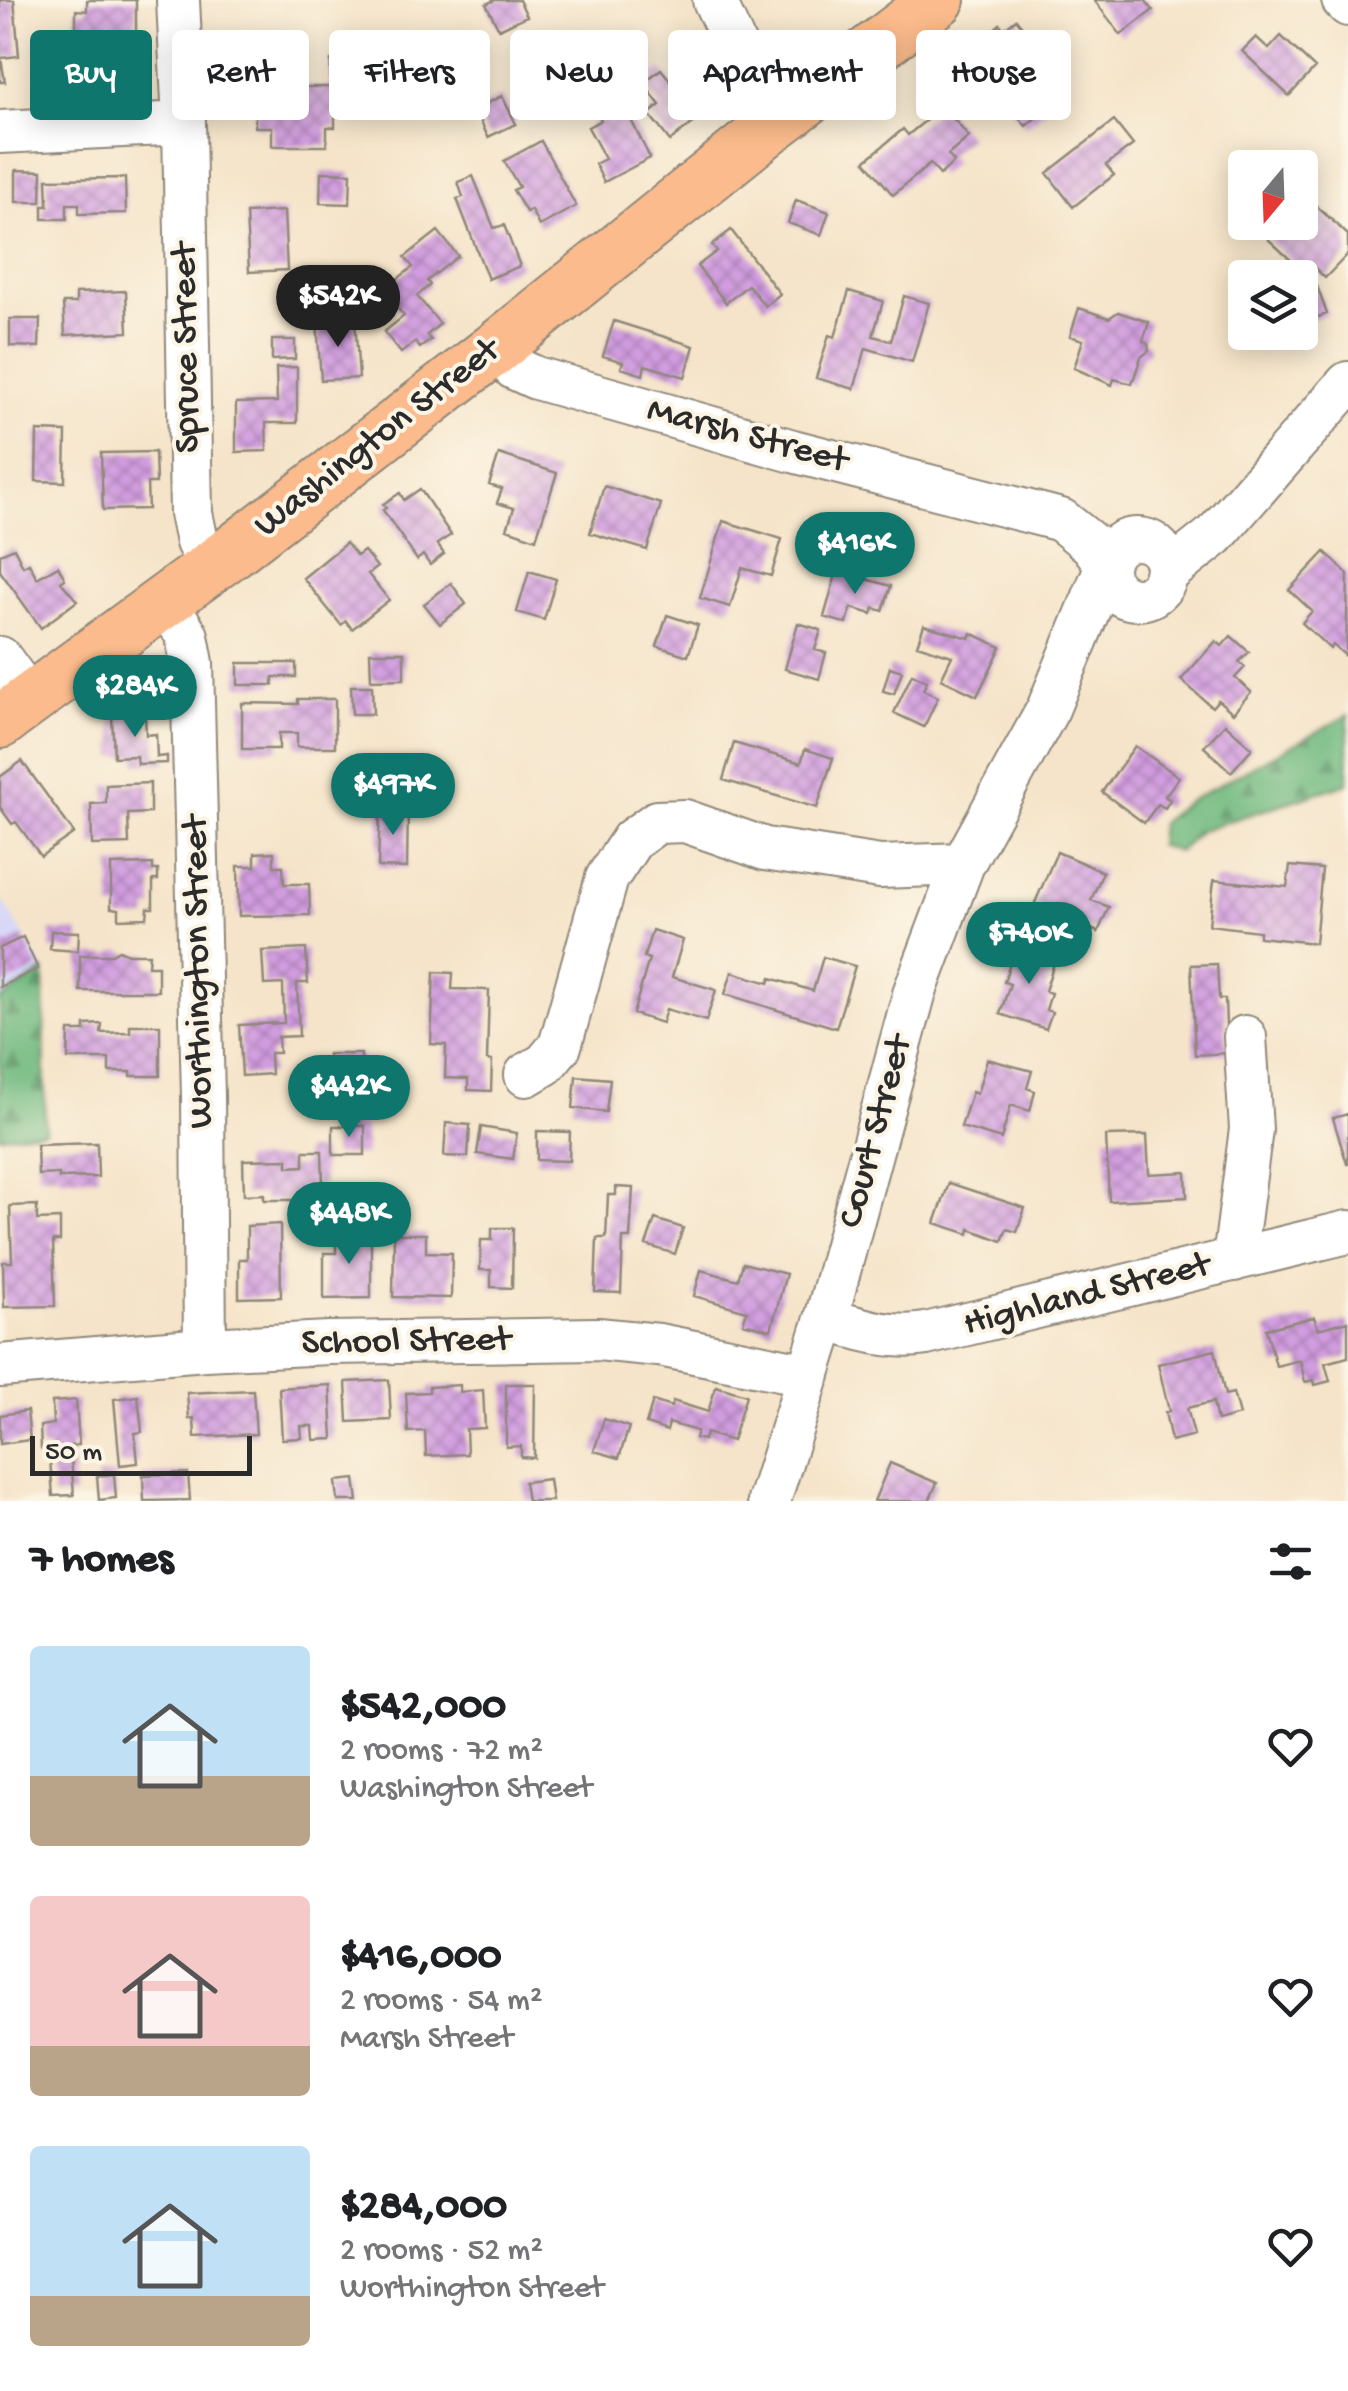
<!DOCTYPE html>
<html lang="en">
<head>
<meta charset="utf-8">
<style>
  :root { --surface:#fff; --page:#f6f6f6; --text:#202124; --muted:#757577; --accent:#0f766e }
  body { margin:0; font-family:"Gochi Hand",sans-serif; background:var(--page); color:var(--text); height:100vh; display:flex; flex-direction:column; font-size:38px; white-space:nowrap }
  * { box-sizing:border-box; margin:0 }
  p { font-size:32px; color:var(--muted) }
  .icon { flex:none; width:55px; height:55px; fill:none; stroke:currentColor; stroke-width:2; stroke-linecap:round; stroke-linejoin:round }
  .map { position:relative; height:1501px; overflow:hidden }
  .sheet { display:flex; flex-direction:column; background:var(--surface); flex:1 }
  .sheet>* { flex:none }
  .top-card { position:absolute; left:30px; top:30px; width:1290px; height:90px; display:flex; gap:20px }
  .needle { width:65px; rotate:199deg }
  .buttons { position:absolute; left:1228px; top:150px; display:grid; gap:20px }
  .buttons a { display:grid; place-items:center; width:90px; height:90px; border-radius:10px; background:var(--surface); box-shadow:0 5px 25px #0003; font-size:50px }
  .scale { position:absolute; left:30px; bottom:25px; width:222px; box-sizing:border-box; padding-left:10px; border:5px solid #2b2b2b; border-top:0; font-size:28px; line-height:35px; white-space:nowrap; color:#2b2b2b; -webkit-text-stroke:8px #fcf5e5; paint-order:stroke }
  .price { position:absolute; translate:-50% -85px; padding:0 22px; border-radius:35px; background:var(--accent); color:#fff; font-size:32px; line-height:65px; filter:drop-shadow(0 2px 5px #0008) }
  .price::after { content:''; position:absolute; left:50%; top:60px; width:30px; height:22px; margin-left:-15px; background:inherit; clip-path:polygon(0 0,100% 0,50% 100%) }
  .price.on { background:#222; color:#fff }
  ul { padding:0; list-style:none }
  li { display:flex; align-items:center; gap:30px; height:250px; padding:0 30px }
  li span { display:grid; place-items:center; flex:none; width:280px; height:200px; border-radius:10px; color:#555 }
  li>.icon { margin-inline-start:auto }
  span .icon { width:120px; height:120px; fill:#fffc; stroke-width:1 }
  li b { font-size:42px }
  h2 { display:flex; justify-content:space-between; align-items:center; height:120px; padding:0 30px; font-size:42px }
  .pill { padding:0 35px; border-radius:10px; background:var(--surface); box-shadow:0 5px 25px #0003; font-size:35px; line-height:90px }
  .pill.on { background:var(--accent); color:#fff }
  .map>svg:first-child { display:block }
  .built { fill:#d8d7f8 }
  .forest { fill:url(#forest-firs); stroke:#4e7256; stroke-width:2.5 }
  .building { fill:url(#building-cross-hatch) }
  .lines { fill:none; stroke-linecap:round; stroke-linejoin:round }
  .minor-casing { stroke:#90887a; stroke-width:46 }
  .major-casing { stroke:#90887a; stroke-width:56 }
  .minor { stroke:#fff; stroke-width:42 }
  .major { stroke:#fbbb8c; stroke-width:52 }
  .labels { text-anchor:middle; dominant-baseline:central; stroke-width:8; stroke-linejoin:round; paint-order:stroke }
  .street-label { font-size:38px; fill:#2b2b2b; stroke:#fcf5e5 }
</style>
</head>
<body>
<div class="map">
<svg width="1348" height="1501" viewBox="0 0 1348 1501">
  <defs>
    <pattern id="forest-firs" width="22" height="20" patternUnits="userSpaceOnUse" patternTransform="scale(2.5)"><rect width="22" height="20" fill="#71ba80"/><path d="M5 1l3.5 6h-7zM16 11l3.5 6h-7z" fill="#5d9769"/></pattern>
    <pattern id="building-cross-hatch" width="8" height="8" patternUnits="userSpaceOnUse" patternTransform="scale(2.5)"><rect width="8" height="8" fill="#d29de0"/><path d="M0 0l8 8M0 8l8-8" fill="none" stroke="#ab80b6"/></pattern>
  </defs>
  <rect width="100%" height="100%" fill="#fcf5e5"/>
  <filter id="ink" filterUnits="userSpaceOnUse"><feTurbulence type="fractalNoise" baseFrequency=".01" numOctaves="2"/><feDisplacementMap in="SourceGraphic" scale="20" xChannelSelector="R" yChannelSelector="G"/><feConvolveMatrix kernelMatrix="1 2 1 2 8 2 1 2 1" color-interpolation-filters="sRGB"/></filter>
  <filter id="wash" filterUnits="userSpaceOnUse"><feTurbulence type="fractalNoise" baseFrequency=".0048" numOctaves="4" result="noise"/><feDisplacementMap in="SourceGraphic" scale="40" xChannelSelector="R" yChannelSelector="G"/><feGaussianBlur stdDeviation="2.25" result="paint"/><feColorMatrix in="noise" values="0 0 0 0 0 0 0 0 0 0 0 0 0 0 0 0 0 1.4 0 .05"/><feComposite in="paint" operator="in"/></filter>
  <g filter="url(#wash)">
    <rect width="100%" height="100%" fill="#f5e4c9"/>
    <path class="built" d="M0 895 44 971 0 1000Z"/>
    <path class="forest" d="M1348 715V783L1201 830 1178 852 1158 845 1160 823 1187 802Z
      M44 971 45 1131 0 1136V1000Z"/>
    <g id="blocks">
      <path class="building" d="M0 0H14L19 56 1 58 5 82H0Z
        M87 0H136V39H126L125 81H90V40L76 39V10L87 11Z
        M495 0H519L527 16 499 29 486 4Z
        M1094 0H1145L1153 10 1121 35Z
        M1016 19 1033 40 1023 49 1027 54 1023 58 1028 63 1023 66 1027 71 1021 76 1048 107 1026 126 965 54 1000 24 1004 29Z
        M1281 36 1315 68 1289 96 1242 51 1256 37 1269 49Z
        M331 60H364L365 109H335V127H327V146H272V127H255V107H271L272 87H330Z
        M661 69 674 85 684 78 710 110 670 141 649 114 660 105 643 83Z
        M502 96 516 124 488 137 475 109Z
        M621 100 650 158 604 182 595 164 605 159 588 127 601 120 597 113Z
        M943 106 969 137 948 155 954 162 940 175 930 164 893 195 865 161 903 129 908 135Z
        M1114 121 1133 145 1106 165 1114 175 1073 207 1047 173Z
        M541 141 576 206 539 226 531 210 526 212 513 190 519 187 504 161Z
        M16 170 42 171 41 202H16Z
        M321 172 351 173 350 204 320 203Z
        M473 176 494 228 504 225 520 266 488 279 457 199 463 197 458 182Z
        M125 178 126 213 79 214V204H67V219H43V206H48L47 179Z
        M1300 191 1348 235V254L1325 278 1313 266 1306 274 1268 239 1280 226 1277 222H1300Z
        M796 200 829 212 821 235 788 223Z
        M284 211 287 270 249 272 246 213Z
        M731 230 780 294 765 306 748 285 726 303 697 266 717 251 712 245Z
        M438 231 458 256 427 281 430 285 417 296 440 324 427 335 431 340 420 348 415 342 401 353 384 332 404 316 383 290 413 267 405 257Z
        M368 283V305L348 306 347 284Z
        M1317 286 1327 314 1300 323V292Z
        M126 291 128 332 65 335 63 303H76V293Z
        M849 291 883 301 873 336 891 341 904 296 929 303 912 362 866 348 854 389 816 378 829 335 835 337Z
        M1079 308 1109 318 1118 312 1149 322 1143 341 1148 344 1149 351 1141 357 1132 384 1114 379 1112 385 1074 368 1083 340 1070 336Z
        M10 319H40L39 347 10 346Z
        M355 320 359 378 321 380 317 322Z
        M614 321 694 346 685 377 645 365 643 375 621 368 623 362 603 356Z
        M272 340H295V359L272 360Z
        M297 367V423H266L267 451 236 452V403L277 402 276 368Z
        M37 431 66 432 65 482 36 481Z
        M155 452 156 483H147L148 509 103 510 101 453Z
        M499 454 557 473 536 539 507 529 514 508 497 503 502 489 489 485Z
        M604 486 661 504 647 550 590 533Z
        M420 489 451 535 437 544 444 554 430 565 423 555 417 560 383 510 386 508 383 504 400 493 404 500Z
        M723 521 782 539 771 576 742 568 730 607 700 598Z
        M346 543 357 556 364 551 377 567 368 574 389 600 352 629 346 621 341 625 303 578Z
        M14 548 23 566 29 563 37 578 58 566 65 579 61 582 77 601 41 628 0 571V554Z
        M1325 552 1348 574 1346 656 1333 645 1330 649 1302 623 1312 611 1289 590Z
        M529 571 556 579 544 620 517 612Z
        M837 571 891 586 883 611 874 608 872 614 851 608 847 624 824 617Z
        M451 583 466 604 440 624 424 604Z
        M667 615 698 625 688 656 657 646Z
        M798 623 821 630 815 650 826 653 819 679 785 669Z
        M924 625 969 638 971 633 1001 647 977 696 941 679 952 656 917 645Z
        M1231 636 1249 652 1239 662 1245 667 1235 678 1251 692 1233 713 1218 700 1212 707 1181 680 1216 641 1222 646Z
        M370 652H404V679L371 680Z
        M238 663H296V677H273V685H238Z
        M890 667 902 671 894 694 883 691Z
        M912 674 927 681 923 690 938 697 924 727 894 713Z
        M351 686H372L373 714H352Z
        M298 699H335V747H297V733H279V749H242V703L298 704Z
        M145 715 146 735 156 734 157 757 167 756V763L137 764 136 756 114 757 112 716Z
        M1225 724 1252 748 1231 772 1204 747Z
        M734 743 801 763 805 749 833 758 817 808 723 780Z
        M1135 746 1179 777 1165 796 1170 800 1165 808 1158 804 1144 823 1102 792Z
        M22 761 74 833 41 856 16 822 12 824 0 807V777Z
        M150 783V813L128 814 129 844 92 845 91 804 106 803V785Z
        M380 808H408L407 868 378 867Z
        M274 852V866H283L284 884H309L310 915 239 916 238 866H255V853Z
        M1057 852 1103 872 1091 900 1109 907 1098 932 1034 905Z
        M153 864V870H158V880H153V908H148L147 918 119 919V909L111 908V865Z
        M1290 866 1322 869 1315 943 1259 937V931L1209 925 1214 880 1287 887Z
        M652 930 683 940 672 977 716 990 706 1021 666 1009 662 1023 633 1014 649 959 644 957Z
        M51 931 79 932 78 951 50 949Z
        M23 937 38 969 0 987V948Z
        M1016 944 1056 957 1045 991 1051 993 1046 1010 1052 1012 1046 1029 1000 1014 1010 984 1004 982Z
        M306 949 308 983H297L299 1036 278 1037 279 1053H270L271 1074 242 1076 239 1025 284 1023 283 984 264 985 262 951Z
        M119 950 128 954H149L148 966H158V991H80V955H110Z
        M823 957 855 966 836 1028 725 994 732 972 769 983 771 978 813 991Z
        M1217 964 1219 999H1225L1227 1053 1195 1055 1191 965Z
        M434 972 453 973 452 989 489 990 487 1060 492 1061 491 1091 468 1090V1079L445 1078 446 1045 431 1044Z
        M102 1024 101 1033 130 1032V1025H160V1076H131V1072H109V1059H68L69 1031H85V1025Z
        M328 1054H361L362 1112 329 1113Z
        M987 1059 1032 1071 1027 1088 1035 1091 1030 1111 1011 1105 1001 1139 961 1127 972 1092 977 1094Z
        M576 1076 610 1079 606 1112 573 1108Z
        M1348 1114V1164H1347L1333 1118Z
        M446 1123 470 1125 468 1157 444 1156Z
        M333 1126H365V1155H333Z
        M481 1127 517 1133 513 1159 477 1154Z
        M537 1131 570 1132 569 1161 537 1160Z
        M1147 1135 1149 1174 1186 1172 1187 1197 1109 1201 1106 1136Z
        M97 1143 98 1177 59 1178V1174L38 1175 37 1145Z
        M304 1151H322L323 1185H307V1200H264V1194L244 1195 243 1160 288 1159V1167L304 1166Z
        M949 1183 1025 1208 1017 1232 1007 1229 1002 1241 970 1229 969 1234 935 1223Z
        M616 1187 633 1188 630 1238H623L621 1293 595 1292 597 1238H606L608 1195H616Z
        M37 1205V1220L60 1219V1241H53L55 1306 4 1307 3 1262H12L10 1206Z
        M655 1219 683 1228 675 1254 646 1245Z
        M280 1224 281 1297 239 1298V1259H247V1226Z
        M492 1228H513L512 1288 491 1287V1270H480L481 1240H492Z
        M371 1231V1298L324 1299V1253H336V1232Z
        M394 1234H426V1252L452 1253 451 1298 393 1297Z
        M743 1263 786 1274 771 1330 743 1323 747 1311 694 1296 701 1270 738 1280Z
        M1314 1317 1318 1329 1348 1321V1357L1325 1363 1330 1381 1315 1385 1314 1380 1305 1382 1300 1360 1276 1366 1266 1329Z
        M1215 1350 1225 1395 1233 1393 1239 1415 1217 1421 1213 1402 1187 1408 1194 1435 1171 1441 1165 1412 1169 1411 1158 1364Z
        M389 1380 391 1420 348 1422 346 1382Z
        M506 1384H535L534 1458 521 1457V1446L506 1447Z
        M330 1385 333 1439 314 1440 313 1426H301L302 1438 282 1439 279 1388Z
        M460 1385V1392L483 1390 485 1428 466 1429 467 1454 426 1456 425 1431 408 1432 406 1393 429 1392V1387Z
        M716 1386 746 1395 732 1441 706 1433 704 1440 695 1438 697 1431 669 1423 667 1431 646 1424 653 1401 671 1407 673 1401 708 1412Z
        M253 1390 256 1434 195 1437 194 1418 189 1419 187 1393Z
        M138 1396 142 1432 135 1433 138 1463 120 1465 114 1399Z
        M76 1400 79 1445 70 1446 74 1495 53 1496 49 1448 41 1449 40 1426 53 1424 52 1402Z
        M27 1411 30 1440 0 1444V1415Z
        M604 1419 629 1427 619 1458 594 1451Z
        M890 1463 937 1483 929 1501H874Z
        M188 1473 190 1500 144 1501 143 1475Z
        M114 1474 116 1498 99 1500 97 1476Z
        M355 1479 358 1501H338L336 1481Z
        M549 1479 552 1501H527L524 1482Z"/>
    </g>
  </g>
  <g filter="url(#ink)">
    <use href="#blocks" fill-opacity="0" stroke="#90887a" stroke-width="2.5"/>
    <g class="lines">
      <defs>
        <path id="minor" d="M178 0 184 123 191 513 197 542 211 568
          M714 0 772 126
          M1343 0 1348 5
          M0 132 184 123
          M496 348 514 368 536 378 793 451 1061 520 1091 544 1107 565 1048 709 963 864 915 991 826 1319 769 1501
          M1107 569a30 30 0 1 1 60 0a30 30 0 1 1-60 0Z
          M1166 574 1215 535 1348 383
          M166 601 187 636 192 663 203 1096 205 1349
          M0 658 30 699
          M526 1075 545 1064 560 1046 607 878 632 840 657 822 685 821 765 849 880 867 963 864
          M1234 1260 1251 1129 1245 1037
          M826 1319C860 1329 891 1340 926 1334L1348 1232
          M0 1366 205 1349 329 1343 598 1339 659 1345 809 1375"/>
        <path id="major" d="M0 722 233 551 496 348 772 126 938 0"/>
      </defs>
      <use href="#minor" class="minor-casing"/>
      <use href="#major" class="major-casing"/>
      <use href="#minor" class="minor"/>
      <use href="#major" class="major"/>
    </g>
  </g>
  <g class="labels">
    <g class="street-label">
      <text transform="translate(188 348) rotate(-91)">Spruce Street</text>
      <text transform="translate(747 437) rotate(15)">Marsh Street</text>
      <text transform="translate(378 439) rotate(-38)">Washington Street</text>
      <text transform="translate(200 972) rotate(-91)">Worthington Street</text>
      <text transform="translate(877 1132) rotate(-75)">Court Street</text>
      <text transform="translate(1087 1296) rotate(-14)">Highland Street</text>
      <text transform="translate(406 1343) rotate(-1)">School Street</text>
    </g>
  </g>
</svg>
<div class="buttons">
<a><svg class="needle" viewBox="-14 -14 28 28"><path d="M0-13l5 13h-10z" fill="#e53935"/><path d="M0 13l5-13h-10z" fill="#757577"/></svg></a>
<a><svg class="icon" aria-label="layers" viewBox="0 0 24 24"><path d="M12 4l9 5-9 5-9-5zM3 14l9 5 9-5"/></svg></a>
</div>
<div class="scale">50 m</div>
<b class="price on" style="left:338px;top:350px">$542K</b>
<b class="price" style="left:855px;top:597px">$416K</b>
<b class="price" style="left:135px;top:740px">$284K</b>
<b class="price" style="left:393px;top:838px">$497K</b>
<b class="price" style="left:1029px;top:987px">$740K</b>
<b class="price" style="left:349px;top:1140px">$442K</b>
<b class="price" style="left:349px;top:1267px">$448K</b>
<div class="top-card">
<a class="pill on">Buy</a>
<a class="pill">Rent</a>
<a class="pill">Filters</a>
<a class="pill">New</a>
<a class="pill">Apartment</a>
<a class="pill">House</a>
</div>
</div>
<section class="sheet">
<h2>7 homes<svg class="icon" aria-label="filters" viewBox="0 0 24 24"><path d="M4 7h16M4 17h16"/><circle cx="9" cy="7" r="2"/><circle cx="15" cy="17" r="2"/></svg></h2>
<ul>
<li><span style="background:linear-gradient(#bfe0f5 65%,#b9a48a 0)"><svg class="icon" aria-label="home" viewBox="0 0 24 24"><path d="M3 11l9-7 9 7M6 9v11h12V9"/></svg></span><div><b>$542,000</b><p>2 rooms · 72 m²</p><p>Washington Street</p></div><svg class="icon" aria-label="heart" viewBox="0 0 24 24"><path d="M12 20l-8-8c-3-5 5-10 8-4 3-6 11-1 8 4z"/></svg></li>
<li><span style="background:linear-gradient(#f6c9c9 75%,#b9a48a 0)"><svg class="icon" aria-label="home" viewBox="0 0 24 24"><path d="M3 11l9-7 9 7M6 9v11h12V9"/></svg></span><div><b>$416,000</b><p>2 rooms · 54 m²</p><p>Marsh Street</p></div><svg class="icon" aria-label="heart" viewBox="0 0 24 24"><path d="M12 20l-8-8c-3-5 5-10 8-4 3-6 11-1 8 4z"/></svg></li>
<li><span style="background:linear-gradient(#bfe0f5 75%,#b9a48a 0)"><svg class="icon" aria-label="home" viewBox="0 0 24 24"><path d="M3 11l9-7 9 7M6 9v11h12V9"/></svg></span><div><b>$284,000</b><p>2 rooms · 52 m²</p><p>Worthington Street</p></div><svg class="icon" aria-label="heart" viewBox="0 0 24 24"><path d="M12 20l-8-8c-3-5 5-10 8-4 3-6 11-1 8 4z"/></svg></li>
</ul>
</section>
</body>
</html>
